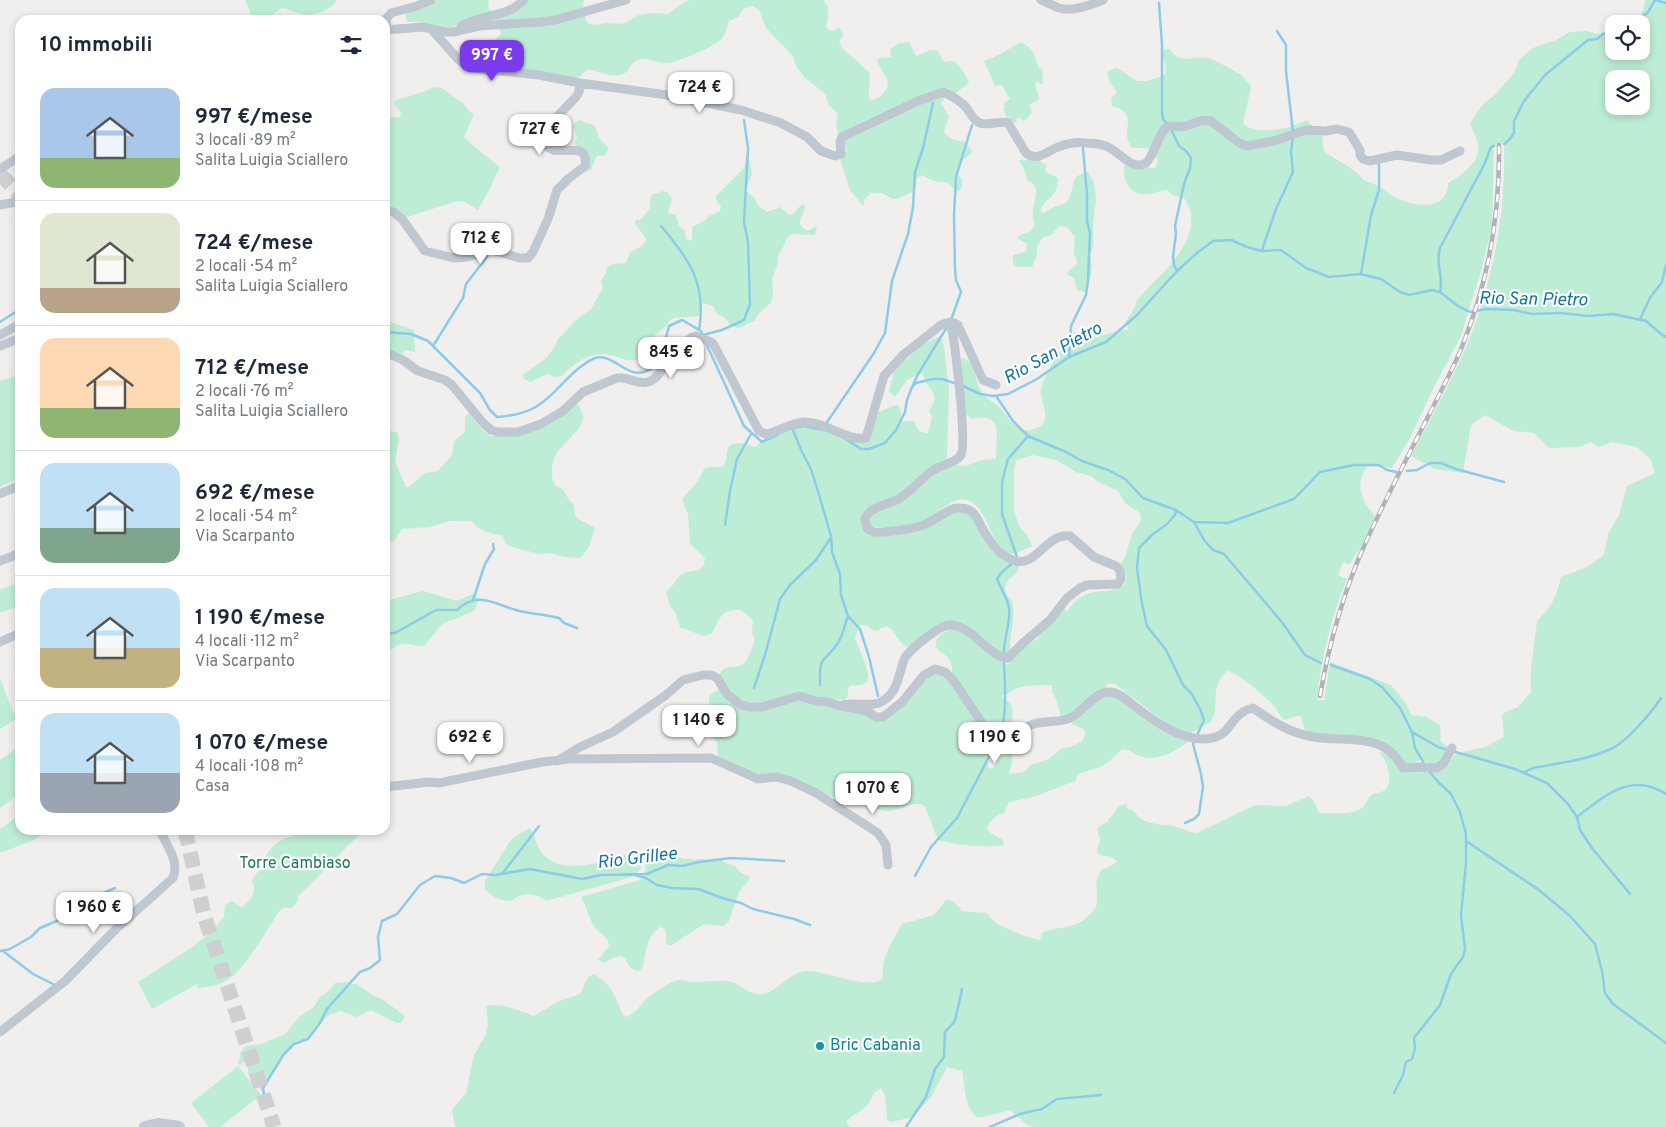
<!DOCTYPE html>
<html lang="it">
<head>
<meta charset="utf-8">
<style>
  :root { --surface:#fff; --page:#f6f6f7; --text:#1f2937; --muted:#747a83; --line:#e0e1e3; --accent:#7c3aed }
  body { margin:0; font-family:Overpass,sans-serif; background:var(--page); color:var(--text); height:100vh; display:flex; flex-direction:column; font-size:19px; white-space:nowrap }
  * { box-sizing:border-box; margin:0 }
  p { font-size:16px; color:var(--muted) }
  .icon { flex:none; width:28px; height:28px; fill:none; stroke:currentColor; stroke-width:2; stroke-linecap:round; stroke-linejoin:round }
  .map { position:relative; flex:1; overflow:hidden }
  .panel { position:absolute; left:15px; top:15px; width:375px; height:820px; display:flex; flex-direction:column; background:var(--surface); border-radius:15px; box-shadow:0 2px 8px #0003 }
  .panel>* { flex:none }
  .tools { position:absolute; left:1605px; top:15px; display:grid; gap:10px }
  .tools a { display:grid; place-items:center; width:45px; height:45px; border-radius:10px; background:var(--surface); box-shadow:0 2px 8px #0003; font-size:25px }
  .price { position:absolute; translate:-50% -42px; padding:0 11px; border-radius:10px; background:#fff; color:#222; font-size:16px; line-height:32px; filter:drop-shadow(0 1px 2px #0008) }
  .price::after { content:''; position:absolute; left:50%; top:30px; width:15px; height:11px; margin-left:-8px; background:inherit; clip-path:polygon(0 0,100% 0,50% 100%) }
  .price.selected { background:var(--accent); color:#fff }
  ul { padding:0; list-style:none }
  li { display:flex; align-items:center; gap:15px; height:125px; padding:0 25px }
  li+li { border-top:1px solid var(--line) }
  li span { display:grid; place-items:center; flex:none; width:140px; height:100px; border-radius:15px; color:#555 }
  li>.icon { margin-inline-start:auto }
  span .icon { width:60px; height:60px; fill:#fffc; stroke-width:1 }
  li b { font-size:21px }
  h2 { display:flex; justify-content:space-between; align-items:center; height:60px; padding:0 25px; font-size:21px }
  .map>svg:first-child { display:block }
  .green { fill:#beedd5; fill-rule:evenodd }
  .lines { fill:none; stroke-linecap:round; stroke-linejoin:round }
  .stream { stroke:#8ccbe9; stroke-width:2.5 }
  .highway-tunnel { stroke:#cfced1; stroke-width:15; stroke-dasharray:15 8; stroke-linecap:butt }
  .street { stroke:#bfc7d0; stroke-width:9 }
  .secondary { stroke:#c1c9d7; stroke-width:12 }
  .rail-casing { stroke:#b1b3b8; stroke-width:4.5 }
  .rail { stroke:#fff; stroke-width:2.5; stroke-dasharray:8; stroke-linecap:butt }
  .culture-dot { fill:#0f9aa8; stroke:#fff; stroke-width:2 }
  .labels { text-anchor:middle; dominant-baseline:central; stroke-width:4.5; stroke-linejoin:round; paint-order:stroke }
  .park-label { font-size:16px; fill:#1a7a55; stroke:#fff }
  .culture-label { font-size:16px; fill:#0d838f; stroke:#fff; text-anchor:start }
  .water-label { font-size:18px; font-style:italic; fill:#1175a4; stroke:#fff }
</style>
</head>
<body>
<div class="map">
<svg width="1666" height="1127" viewBox="0 0 1666 1127">
  <rect width="100%" height="100%" fill="#f1eeee"/>
  <path class="green" d="M245 0H337C331 11 313 17 301 14 294 12 288 9 282 8L266 19H256L251 14Z
    M437 0H489L488 6 492 14 462 22 448 29 429 26 424 22H407L405 13 427 7Z
    M529 0H584L583 8 587 23 595 25 606 23 622 24 639 15 652 13 668 14 684 2 690 0H824L825 4 828 6V19L826 26 828 29 832 31 839 27 843 34 842 38 839 41 842 48 869 72C872 81 866 92 870 100 878 100 885 93 888 86L887 79 877 62 879 58 891 57 890 49 900 43 909 42 916 56 930 50 938 51 944 62C947 62 949 61 952 61 958 61 966 76 969 81 966 88 959 88 955 95L946 96 941 103 949 116 944 131C948 139 955 140 964 142L972 151 970 154 961 162 957 173 962 180V187L957 193 949 183 933 181 922 175 917 178 916 186 912 192 897 199H893L882 193H871L865 199 863 206 850 190 840 159 847 150 838 136 836 124 838 113 828 105 826 95 823 92 804 77 795 64 793 56 766 28 759 10 753 6C743 6 743 11 738 17L729 21C727 27 726 33 722 39 717 45 677 63 667 63 659 64 648 57 641 59 633 61 632 64 628 70 619 82 599 71 588 69L579 77 574 78 492 68C488 61 490 67 489 60 487 44 491 44 501 34L499 27 477 23 523 5Z
    M1645 0H1666V1127H1034L1026 1124 1010 1110 983 1117H976C964 1105 965 1086 962 1071L947 1067 931 1097 916 1114 909 1118 891 1122 887 1120 885 1095 881 1088 875 1092 867 1106 847 1120V1124L851 1127H455L452 1110 466 1093 474 1055 486 1034 488 1024 486 1006C501 1002 519 1011 534 1016 543 1010 552 1005 562 1000 567 998 573 997 578 995 586 991 581 979 594 974 612 985 615 996 623 1015L627 1017C637 1012 641 1003 649 997 657 991 670 981 680 980 685 980 690 982 695 982 705 982 716 980 726 981 739 981 747 995 761 994 779 993 788 971 808 971 826 971 869 990 882 979L884 961 889 947 902 924 934 915 947 899 954 902 962 911 986 913 997 924 1024 936 1040 940 1042 933C1052 927 1070 929 1082 921 1109 904 1090 893 1099 874 1102 866 1113 868 1117 861L1111 857 1099 855 1097 851 1100 840 1097 828 1107 822 1119 806 1126 804 1128 809C1137 812 1134 813 1140 818 1151 826 1167 824 1178 827 1184 829 1190 833 1197 833L1255 805 1285 806 1309 796 1314 801 1319 813C1332 813 1346 815 1359 810 1365 807 1366 799 1372 795 1376 792 1383 793 1386 789 1394 780 1386 759 1379 752L1390 754 1399 767 1447 764 1457 753 1485 747 1504 737 1502 714 1518 707 1531 692C1529 668 1535 645 1537 621 1552 606 1556 598 1561 577L1587 567 1604 555 1608 534 1619 515 1627 486 1655 473 1651 460 1637 447 1612 442 1599 447 1591 442 1580 447 1549 448 1534 433 1514 431 1485 415 1471 425 1463 473 1435 469 1411 456C1431 418 1452 380 1469 340 1494 278 1506 209 1504 143L1494 145 1492 226 1481 271 1461 336 1433 389 1410 438 1392 468 1368 466C1354 482 1361 501 1375 516L1361 547 1349 565 1343 562 1338 575 1347 579C1331 617 1321 659 1317 700H1324L1330 662 1391 685 1405 702 1412 715 1426 717 1440 725 1441 742 1451 749 1443 761 1431 764 1420 760 1413 763 1405 764 1394 751 1311 733 1304 729 1301 716H1297L1284 720C1280 716 1278 712 1275 707 1266 697 1239 673 1227 671 1207 689 1222 710 1210 722 1204 727 1196 730 1189 734L1175 728 1158 717 1115 684H1107L1106 687 1076 713 1061 717 1056 699 1052 692V685C1042 685 1024 685 1015 689 1010 692 1008 695 1001 696 1004 699 1009 702 1011 705 1014 711 1011 717 1013 723L1025 722 1026 726 1013 739 991 749 952 674C952 668 952 662 948 658 945 654 941 653 938 650 931 639 942 633 951 629 973 633 989 654 1007 665L1025 646 1039 638 1040 634 1063 608 1067 612C1086 583 1100 597 1124 586L1127 579 1124 571 1119 566 1125 557 1132 534 1141 521 1140 513 1126 504 1118 491 1097 481 1091 476 1076 472 1056 460 1033 455 1017 460 1014 468V511L1019 526 1029 538 1032 546 1017 553 1009 554C1006 552 1003 549 1000 547 990 535 987 514 974 504 957 489 940 514 924 520 912 526 884 530 871 526L869 519 877 512 900 503 939 471 956 465 966 466 981 460 996 459C994 439 1007 412 972 419L966 414 965 399 959 395 960 364 962 357C977 363 974 381 982 392 987 400 993 401 999 407 1009 417 1016 435 1034 429 1056 422 1039 403 1041 389 1042 380 1061 346 1070 341 1078 337 1087 338 1096 337 1107 335 1117 329 1129 330L1125 323 1135 307 1137 300C1160 274 1209 236 1185 199L1173 195 1167 190C1161 190 1156 193 1150 194 1133 197 1122 183 1124 166L1155 168 1158 160 1149 148H1132C1131 146 1129 143 1128 141 1124 126 1137 113 1112 106L1111 98 1117 93 1109 80 1107 72 1115 68C1123 70 1126 74 1133 79 1142 84 1157 79 1165 74L1166 66 1161 50 1169 49C1183 67 1191 54 1208 58 1213 59 1235 71 1240 74 1244 77 1247 82 1251 86L1243 124C1259 136 1290 129 1307 120L1322 136 1324 151C1334 159 1346 164 1356 172 1360 175 1360 178 1364 180 1370 183 1376 184 1382 188 1385 189 1387 193 1391 195 1408 206 1449 214 1448 183 1460 176 1480 163 1478 147 1478 139 1473 131 1470 123L1483 104 1496 94 1513 74 1520 59 1533 48 1556 40 1570 32 1586 31 1609 37 1614 35V51H1641V24H1636L1643 11ZM1614 79H1641V106H1614Z
    M1021 42C1033 48 1035 56 1039 68L1042 69 1043 85 1037 82 1035 83 1039 99 1029 105 1032 112 1029 116 1023 121 1020 117 1016 119 1017 122 1013 123 1010 118H1007L1003 108 1005 106 1003 104 1010 99 1001 84 995 86 984 61C998 56 1008 49 1021 42Z
    M434 87 442 88 455 98 462 102 470 112 474 114 464 137 483 154 500 167 490 188 478 210 465 202 457 201 404 218 385 208V118L400 117 401 113 394 104 396 100 423 92Z
    M579 120 595 126 599 138 609 148 605 155 597 156 591 170 583 173 587 167 574 142 577 138 573 126 575 122Z
    M746 158H749L752 174 746 190 748 193 754 197 758 205 767 212 780 207 789 215 793 214 801 205H804L805 208C802 220 794 222 807 231L817 226 815 235 791 234 785 240V244L779 254 778 263 772 279 773 292 771 303 761 311 754 321 739 328 731 326 724 317 717 314 713 306 702 303 699 316 674 318 670 320 665 327 649 340 640 359C629 362 624 359 614 356 592 350 576 361 562 376L555 377 547 374 531 382 524 379 523 375 545 359 553 350 558 339 578 318 591 309 603 288 601 281 607 271V267L613 264 626 263 630 252 641 247 647 240 635 223 636 220H640C641 219 650 209 650 207 651 204 650 199 651 195L663 191 667 192 672 198 668 213 676 215 679 226 685 231 686 239 689 241 692 239V227L707 219 709 216 720 211 721 207 716 200V196L744 168Z
    M1018 160H1034L1040 161 1047 166 1045 170 1047 173 1055 176 1058 178C1057 200 1048 194 1040 211L1044 213 1054 207 1066 203C1077 191 1066 176 1088 172L1094 183 1096 199 1093 224V248L1090 255 1092 266 1088 290 1085 292 1077 290 1074 278 1067 274 1069 270 1076 266 1077 261 1074 253 1075 237 1067 227 1059 226 1051 235 1043 237 1037 247V255L1032 267H1016C1013 263 1012 260 1013 255L1025 252 1027 248V244L1017 238 1020 235 1031 231 1035 224C1034 220 1032 217 1033 212 1033 200 1043 187 1027 180L1024 168Z
    M385 320 414 330 415 352 405 350 402 354 399 355 385 349Z
    M938 337 941 338 944 346 949 391 947 458 905 492 870 508 868 534 944 517 959 511 970 513 1019 566 1018 570C1015 576 1008 578 1006 585 1002 595 1012 597 1013 605 1015 621 1009 635 1010 652L1002 656 993 646 943 623 937 625 908 647C896 643 897 630 886 626 868 637 875 624 860 625L855 637C858 651 870 666 868 681L862 685 849 686 847 698 844 700C833 699 823 697 813 697 782 698 749 717 727 686 724 682 720 678 720 673 729 661 742 674 749 655 751 649 754 645 755 639L752 632 753 620 741 610C718 609 721 620 711 634L703 636 680 627 675 612 670 606 666 592C683 577 673 573 699 570L704 565 705 558 690 544 688 514 682 499 697 482 705 468C727 465 724 473 728 447 736 440 746 444 755 447L765 438 804 424 863 441 877 413 895 405 899 406 903 421H914C917 429 919 433 928 433L932 418 929 411C930 408 932 406 933 403 938 396 931 390 927 384 924 380 925 376 921 373L907 380 895 397 889 391 894 371 901 361 908 358 920 346Z
    M20 374V478L0 487V381Z
    M577 404C600 431 550 439 552 472 552 475 552 480 554 483 556 487 561 487 563 490 568 496 566 498 574 505L575 515 578 519 595 528 589 547 583 555 579 558 564 557 550 553 540 554 515 548 506 544 502 535C491 534 478 531 472 521H450L430 527 402 529 394 541 385 543V433L391 431 398 433 399 440 395 461 406 487H409L425 473 438 471 452 455 454 441 465 432V418L469 413 484 432 491 436H504L560 416Z
    M20 581V605L0 613V590Z
    M423 591 457 601 473 594 479 598 474 611 442 624 425 645C417 647 411 644 404 644 397 644 391 650 385 653V601Z
    M940 673 946 677 978 721 982 736 979 746 988 759V767L992 769 1005 752 1008 750 1012 752V763L1009 774 1024 772 1031 765 1049 759 1062 748 1070 747 1081 742 1085 736V732L1083 729 1072 724V720L1102 696 1114 695 1168 731 1183 740H1191C1176 751 1154 765 1135 754 1129 751 1128 748 1121 750L1112 759 1102 766 1079 774 1076 777 1077 780 1034 797 1009 802 1004 813C997 814 989 821 987 829L992 834 1003 840 1004 845C986 848 955 845 938 840L925 807 921 804C909 802 897 812 884 811L763 777 718 757 717 742 709 734 707 726 716 720C715 712 706 701 710 696 711 693 717 691 720 688L741 708 795 700 826 705 841 711 866 715 883 721 889 718 912 697 929 675Z
    M0 679 16 719 0 729Z
    M20 745V793L0 808V760Z
    M20 815V830H52L29 842 0 853V829Z
    M530 828C535 836 536 845 542 853 565 879 605 859 632 853L638 858 641 868 635 875 628 878 546 901C539 895 528 892 519 896 515 898 512 901 507 901 499 901 492 895 485 890V881L509 843 514 837Z
    M307 830H356L358 836C337 856 319 877 298 896V901L292 908H282C266 928 244 977 217 985 211 987 205 986 198 989L197 984 152 1009 138 982 191 948 210 933 224 917 225 905 232 901 242 908C252 897 257 895 252 880L259 870 260 872C264 856 272 842 289 837 296 834 300 834 307 830Z
    M671 856C687 860 703 860 719 858L725 863 735 866 741 873 751 877 739 892 729 921 723 926 704 924 672 945H667C665 939 667 935 665 929L660 927C647 935 645 954 643 967L639 971C620 969 634 944 604 963L598 960 609 946C608 936 603 936 597 930 589 921 587 907 581 897L640 880 646 869 643 857 660 858Z
    M347 982 353 984H357L374 996 382 999 405 1016 401 1023H397L371 1010 357 1017 341 1011 329 1015 320 1023 308 1039 297 1041 285 1054 264 1087V1094L248 1074V1064L243 1062 240 1065 238 1063 241 1052 245 1046 262 1044 285 1034 299 1017 313 1008 320 997 330 990 335 983Z
    M238 1066 261 1095 220 1127H209L191 1103Z"/>
  <g class="lines">
    <path class="stream" d="M1656 0 1666 3
      M1159 3 1162 45V112L1163 119 1168 125
      M1633 24 1648 12 1655 0
      M1277 31 1286 45V71L1293 132
      M1171 129 1179 146 1186 151 1191 158 1190 168 1184 184 1175 226 1176 234 1173 256 1174 265 1177 271
      M1504 144 1509 140 1514 133V121L1524 101 1545 75 1588 40 1597 39 1603 34 1614 31
      M661 226C689 259 707 284 699 330
      M1262 250 1276 209 1293 172 1291 152 1293 137
      M1361 274 1371 215 1379 190V162
      M1440 292C1444 276 1435 266 1440 248L1485 163 1491 147 1494 146
      M1640 319 1650 298 1662 282 1666 265
      M951 320 961 292 956 280 955 269 954 215 956 177 972 125
      M0 322 20 309
      M385 332 411 334 428 341 480 393 490 410 497 417C530 415 543 405 565 381 574 372 583 363 595 358 616 352 631 388 655 365 662 358 666 336 669 326L682 320 701 331 703 336
      M703 335 722 330 744 320 750 304 748 242 744 222 748 148 744 120
      M706 343 744 426 762 442 777 435
      M433 346 463 298 466 284 487 257
      M1069 357 1071 326 1086 295 1088 280 1090 233 1087 221V194L1083 148
      M913 385 917 376 947 327
      M963 386 980 394 993 396 1008 394 1037 379 1069 357 1106 342 1137 315 1177 271 1197 253 1213 241 1231 240 1247 247 1262 251 1281 250 1306 268 1329 277 1360 274 1381 279 1400 292 1409 295 1432 290 1440 292 1458 306 1470 312 1486 309 1514 310 1532 314 1561 313 1588 316 1613 314 1646 321 1661 334 1666 337
      M996 396 1013 421 1028 436 1066 452 1082 461 1108 470 1125 479 1143 498 1176 510 1194 522 1204 540 1213 550 1224 554 1230 561 1281 621 1305 655 1321 663
      M825 425 874 353 885 333 892 281 908 234 913 207 915 172 923 148 933 103
      M792 428 802 452 811 469 820 498 831 536 832 552 840 574 841 595 848 616C845 624 843 635 838 643 824 664 819 653 820 685
      M794 428 803 426 823 430
      M844 438 861 449H869L885 443 896 430 905 412 907 400 912 387 916 383 932 379H942L957 384
      M1407 471 1417 470 1430 463H1441L1456 469 1504 482
      M1176 510 1175 515 1166 525 1153 534 1139 548 1137 568 1142 604 1147 626 1166 650 1183 685 1191 693 1200 709 1204 720 1193 744 1201 774 1203 787 1199 814 1194 819 1185 823
      M1194 522 1228 523 1294 499 1320 472 1354 465H1379L1387 470 1396 472
      M725 525 730 491 737 459 751 434
      M1017 557 1002 514V482L1008 459 1028 436
      M473 600 485 564 494 549 493 544
      M848 616 860 629 869 657 878 696
      M385 633H395L436 610H457C479 588 500 608 524 612 536 614 547 615 559 618L564 623 577 628
      M1004 655C1003 639 1011 624 1009 608 1008 599 1000 587 997 579L1002 572 1014 562
      M1331 665 1370 679 1382 687 1400 708 1412 732 1438 747 1515 769 1547 783 1568 804 1577 817 1580 830 1592 848 1630 894
      M754 688 765 655 780 599 790 585 816 560 830 539
      M1412 732 1415 748 1425 765
      M994 748C1009 723 1005 689 1004 661
      M1525 772 1533 768C1559 763 1588 760 1613 748 1628 740 1652 712 1661 698
      M1577 817C1605 796 1630 771 1666 794
      M1466 841 1539 890 1570 916 1595 944 1602 971 1605 993 1613 1004 1666 1043
      M502 874 539 826
      M635 875 646 878 657 885 672 888 698 889 722 898 741 903 753 909 794 919 810 925
      M915 876 931 847 957 818 991 753
      M0 951 10 949 31 937 40 928 64 918 77 907 94 897 115 888
      M3 951 33 974 53 984
      M1394 1093 1403 1075 1406 1062 1412 1059 1415 1049 1414 1038 1440 1005 1451 974 1463 957 1465 949 1461 915 1466 863V834L1460 812 1451 794 1439 783 1428 770
      M262 1099 264 1094 263 1088 284 1054 294 1044 308 1039 320 1023 327 1009 350 983 360 972 370 968 380 960 378 937 382 921 397 914 420 885 435 876 451 878 464 883 482 874 496 875 530 869 582 879 601 875 647 874 668 865 682 866 699 862 731 858 784 861
      M906 1127 926 1097 935 1069 944 1057 945 1032 955 1021 962 989
      M990 1127 1020 1114 1042 1109 1057 1099 1101 1095"/>
    <path class="highway-tunnel" d="M0 174 20 195
      M185 830 204 915 274 1127"/>
    <path class="street" d="M1041 0C1047 2 1053 6 1059 8 1071 12 1091 5 1103 0
      M461 26C481 14 507 18 524 0
      M385 30 423 27 444 32H453L479 26 540 22 555 20 626 0
      M387 30 386 19 391 13 417 6 431 0
      M432 30 458 59 471 68 539 75 580 83 667 95 741 110 781 123 807 137 821 151 835 156 841 154 840 142 842 137 918 101 943 92C950 95 958 100 964 105 970 111 972 120 980 123 990 126 999 120 1008 123L1026 153C1038 163 1049 149 1061 146 1069 143 1079 142 1087 143 1093 143 1100 144 1106 146 1118 150 1132 172 1146 163 1152 159 1160 131 1167 127 1173 124 1179 128 1186 126 1195 123 1201 119 1211 121L1238 142 1246 146 1274 141 1306 130 1325 131 1337 129 1349 132 1360 150V155L1363 159 1370 161 1397 155 1431 160H1441L1460 151
      M0 169 20 156
      M0 205 20 201
      M385 211 393 212 402 219 425 251 454 258 468 257 492 250 520 258H528L533 252 548 219 557 190 568 179 585 166C589 143 566 153 553 150 547 148 544 143 542 138L545 129 576 97 579 92 580 83
      M0 335 20 324
      M0 346 20 338
      M385 352 403 360 418 371 445 380 452 385 484 424 491 430 498 432H518L541 424 563 411 583 392 617 378C627 376 637 385 648 382 660 378 664 365 672 356 677 349 685 344 692 337L696 336 711 342 714 345 759 431 766 434C779 432 791 422 804 422 826 422 846 441 866 438L884 376 903 355 941 325C948 322 952 321 958 325L983 380 996 385
      M0 494 20 485
      M0 561 20 553
      M0 642 20 633
      M843 705C856 702 873 707 881 702 898 693 898 676 904 660 908 650 939 626 949 625 971 623 990 659 1008 658L1023 643 1050 620 1067 598 1080 588 1087 585 1118 584 1121 579 1120 571 1116 566 1094 557 1070 536C1045 532 1036 572 1010 559 997 553 989 540 982 528 979 522 977 516 972 512 968 508 962 508 957 508 945 510 935 521 923 525 914 529 883 533 874 532 870 531 869 530 867 528L865 519C870 506 889 505 900 498 913 490 922 477 935 469 942 465 957 462 961 455 967 443 955 339 950 322
      M557 761 580 747 613 732 666 695 683 680 703 675H711L717 678 727 694 741 705 750 707H762L799 696 816 701 828 702 840 706 867 711 876 717H883L902 702 924 675 935 669 945 672 953 680 982 723 985 748 991 752C1011 749 1015 732 1031 725 1044 719 1061 724 1072 717 1084 710 1096 691 1110 692 1118 692 1127 700 1133 705 1154 721 1184 744 1212 738 1229 735 1230 720 1243 712 1245 710 1250 709 1253 708 1270 720 1288 732 1309 736 1344 744 1383 729 1403 768L1419 767 1436 768 1443 764 1452 748
      M385 787 429 782 439 783 542 762 569 759 711 758 758 779 776 777 791 781 816 793 878 833 886 845 888 865
      M0 1032 65 981 116 929 173 878C180 860 166 846 160 830"/>
    <path class="secondary" d="M145 1127 158 1124 179 1127"/>
    <defs>
      <path id="rail" d="M1320 696C1329 644 1343 593 1365 544 1387 495 1413 447 1437 399 1446 381 1456 363 1463 344 1489 279 1500 215 1499 145"/>
    </defs>
    <use href="#rail" class="rail-casing"/>
    <use href="#rail" class="rail"/>
  </g>
  <circle class="culture-dot" cx="820" cy="1046" r="5"/>
  <g class="labels">
    <g class="park-label">
      <text x="295" y="864">Torre Cambiaso</text>
    </g>
    <g class="culture-label">
      <text x="830" y="1046">Bric Cabania</text>
    </g>
    <g class="water-label">
      <text transform="translate(1533 300) rotate(1)">Rio San Pietro</text>
      <text transform="translate(1053 354) rotate(-29)">Rio San Pietro</text>
      <text transform="translate(637 859) rotate(-7)">Rio Grillee</text>
    </g>
  </g>
</svg>
<div class="tools">
<a><svg class="icon" aria-label="locate" viewBox="0 0 24 24"><circle cx="12" cy="12" r="6"/><path d="M12 2v4M12 18v4M2 12h4M18 12h4"/></svg></a>
<a><svg class="icon" aria-label="layers" viewBox="0 0 24 24"><path d="M12 4l9 5-9 5-9-5zM3 14l9 5 9-5"/></svg></a>
</div>
<b class="price selected" style="left:492px;top:82px">997 €</b>
<b class="price" style="left:700px;top:114px">724 €</b>
<b class="price" style="left:540px;top:156px">727 €</b>
<b class="price" style="left:481px;top:265px">712 €</b>
<b class="price" style="left:671px;top:379px">845 €</b>
<b class="price" style="left:699px;top:747px">1 140 €</b>
<b class="price" style="left:470px;top:764px">692 €</b>
<b class="price" style="left:995px;top:764px">1 190 €</b>
<b class="price" style="left:873px;top:815px">1 070 €</b>
<b class="price" style="left:94px;top:934px">1 960 €</b>
<section class="panel">
<h2>10 immobili<svg class="icon" aria-label="filters" viewBox="0 0 24 24"><path d="M4 7h16M4 17h16"/><circle cx="9" cy="7" r="2"/><circle cx="15" cy="17" r="2"/></svg></h2>
<ul>
<li><span style="background:linear-gradient(#a9c7e8 70%,#8fb573 0)"><svg class="icon" aria-label="home" viewBox="0 0 24 24"><path d="M3 11l9-7 9 7M6 9v11h12V9"/></svg></span><div><b>997 €/mese</b><p>3 locali · 89 m²</p><p>Salita Luigia Sciallero</p></div></li>
<li><span style="background:linear-gradient(#dfe7d0 75%,#b9a48a 0)"><svg class="icon" aria-label="home" viewBox="0 0 24 24"><path d="M3 11l9-7 9 7M6 9v11h12V9"/></svg></span><div><b>724 €/mese</b><p>2 locali · 54 m²</p><p>Salita Luigia Sciallero</p></div></li>
<li><span style="background:linear-gradient(#ffd9b3 70%,#8fb573 0)"><svg class="icon" aria-label="home" viewBox="0 0 24 24"><path d="M3 11l9-7 9 7M6 9v11h12V9"/></svg></span><div><b>712 €/mese</b><p>2 locali · 76 m²</p><p>Salita Luigia Sciallero</p></div></li>
<li><span style="background:linear-gradient(#bfe0f5 65%,#7fa58c 0)"><svg class="icon" aria-label="home" viewBox="0 0 24 24"><path d="M3 11l9-7 9 7M6 9v11h12V9"/></svg></span><div><b>692 €/mese</b><p>2 locali · 54 m²</p><p>Via Scarpanto</p></div></li>
<li><span style="background:linear-gradient(#bfe0f5 60%,#c2b280 0)"><svg class="icon" aria-label="home" viewBox="0 0 24 24"><path d="M3 11l9-7 9 7M6 9v11h12V9"/></svg></span><div><b>1 190 €/mese</b><p>4 locali · 112 m²</p><p>Via Scarpanto</p></div></li>
<li><span style="background:linear-gradient(#bfe0f5 60%,#9aa5b1 0)"><svg class="icon" aria-label="home" viewBox="0 0 24 24"><path d="M3 11l9-7 9 7M6 9v11h12V9"/></svg></span><div><b>1 070 €/mese</b><p>4 locali · 108 m²</p><p>Casa</p></div></li>
</ul>
</section>
</div>
</body>
</html>
